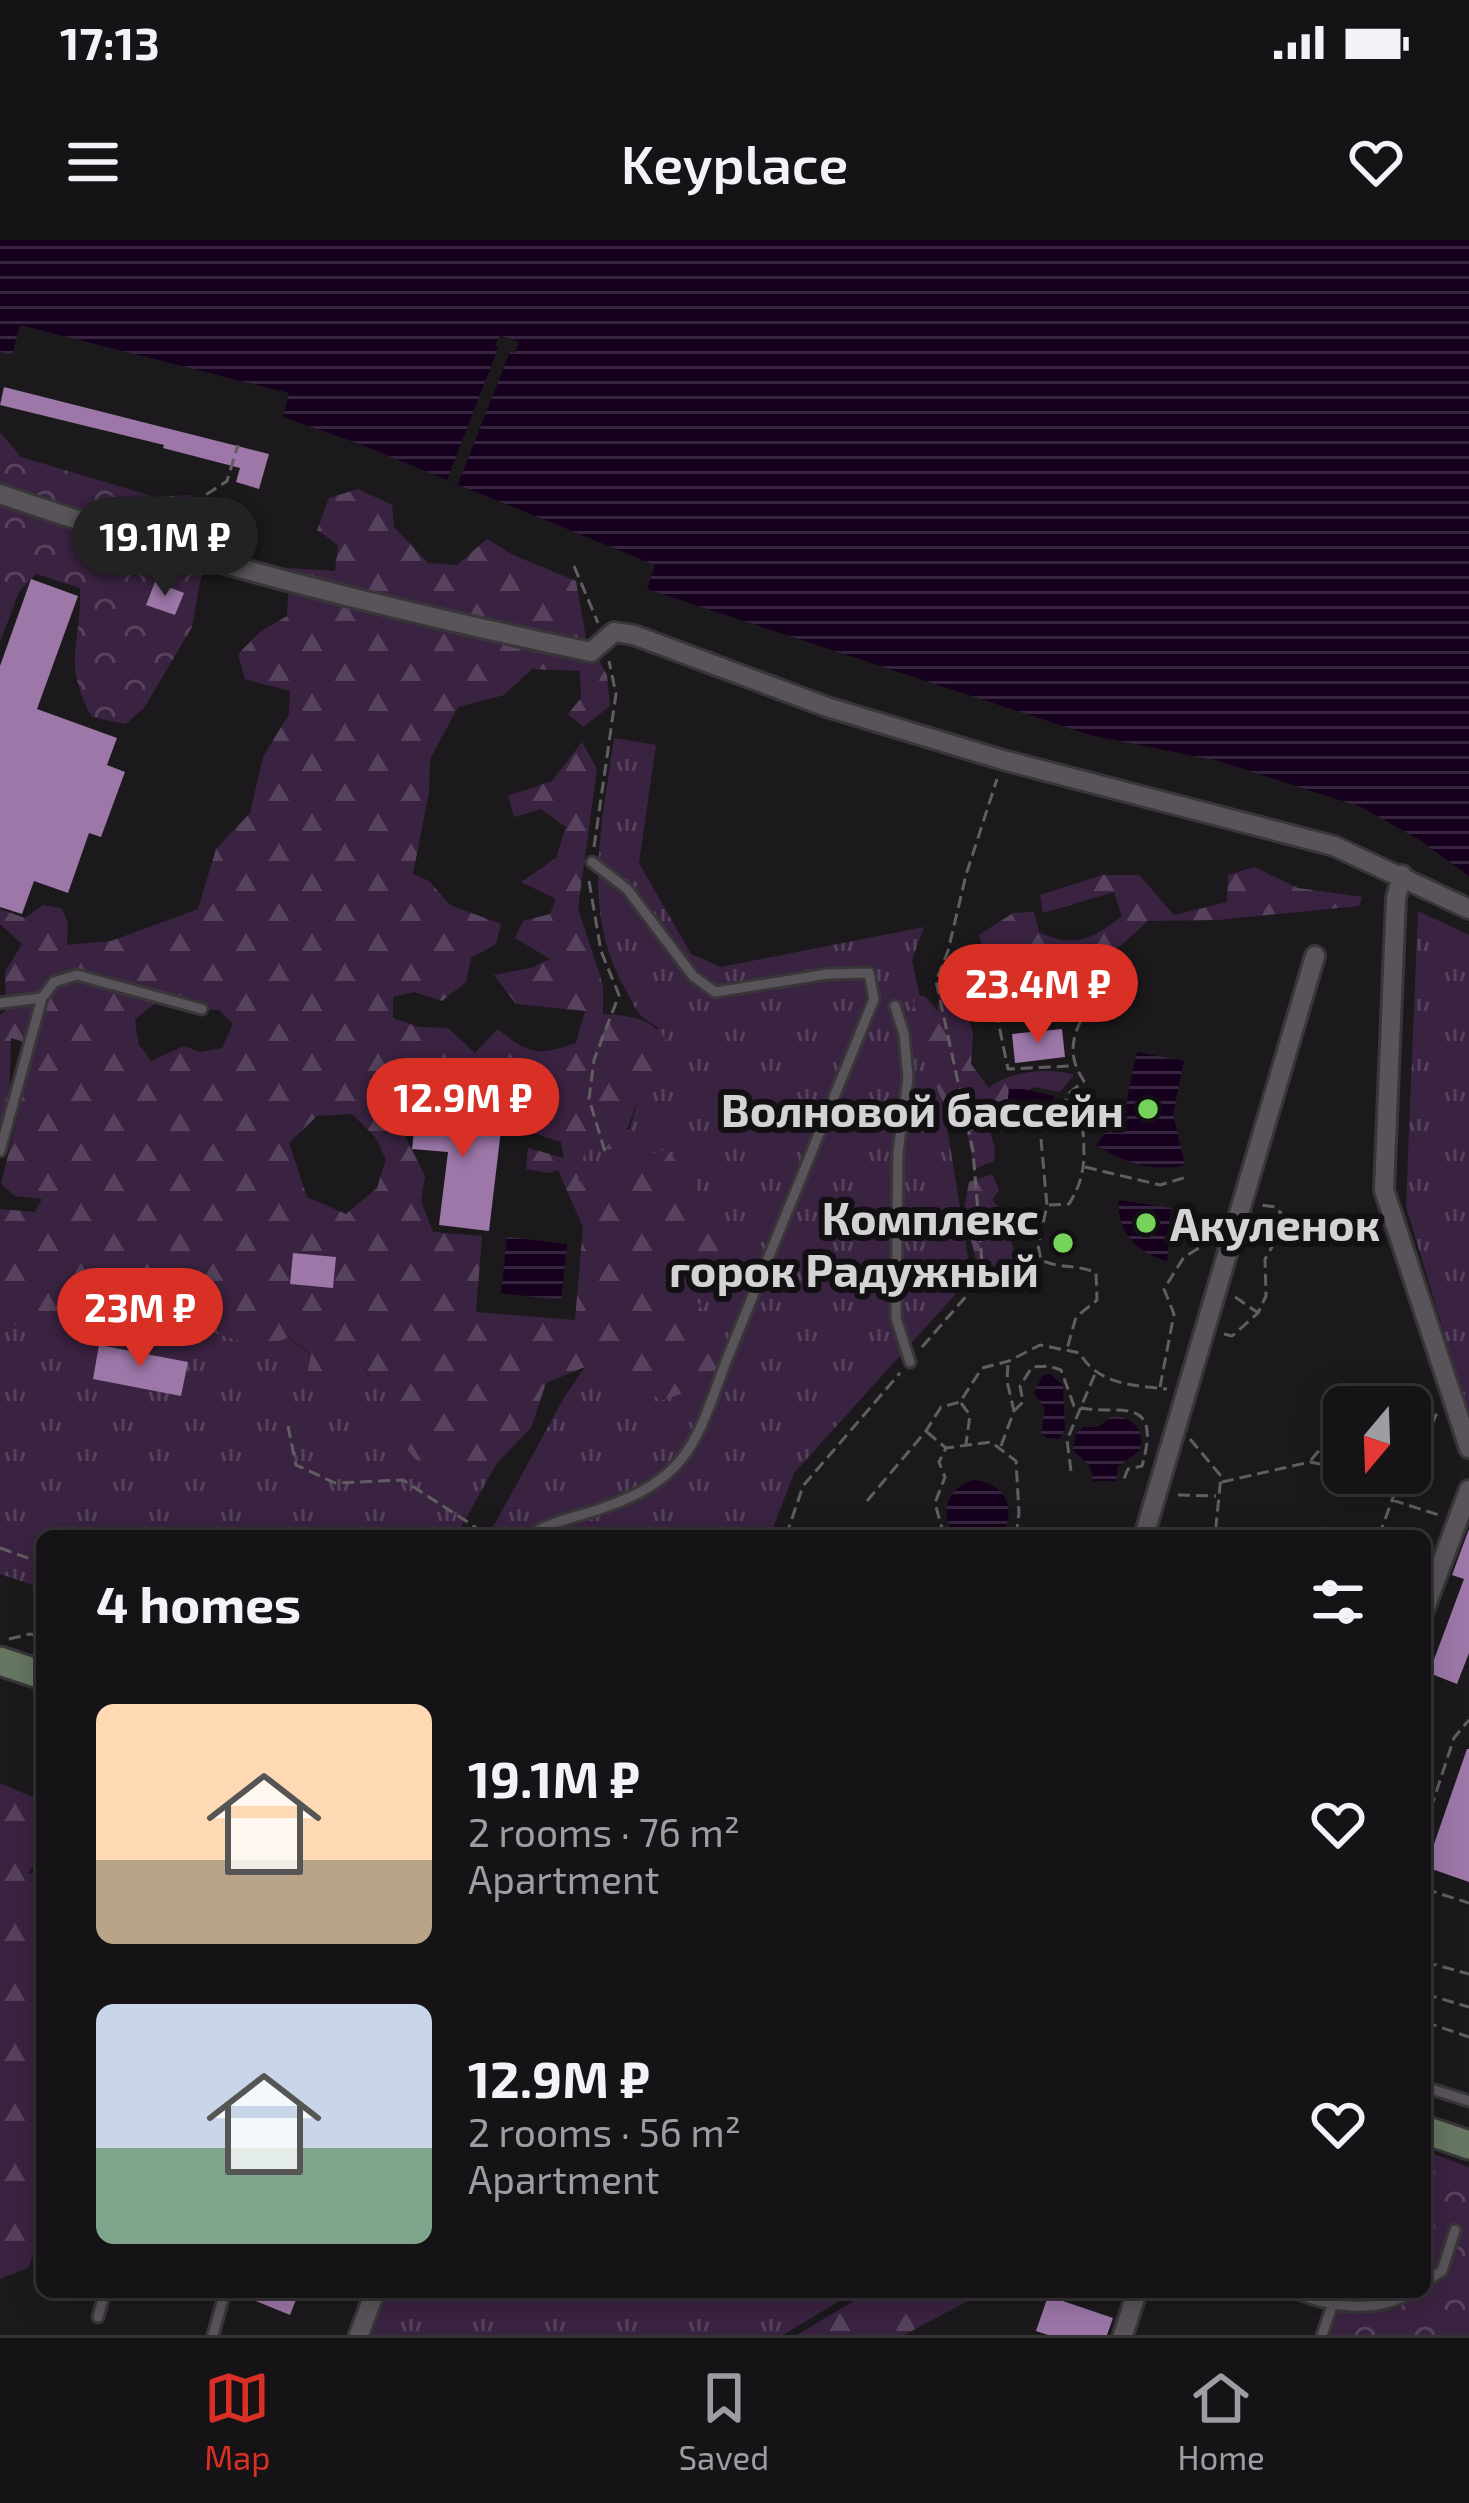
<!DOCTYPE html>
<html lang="en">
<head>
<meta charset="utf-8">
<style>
  :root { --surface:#151316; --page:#1e1c1f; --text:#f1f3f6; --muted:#9d9ea1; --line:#343235; --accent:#d93025 }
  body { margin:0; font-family:"Exo 2",sans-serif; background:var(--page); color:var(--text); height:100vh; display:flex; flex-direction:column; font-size:45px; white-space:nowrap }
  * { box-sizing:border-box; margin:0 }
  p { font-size:39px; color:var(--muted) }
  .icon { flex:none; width:66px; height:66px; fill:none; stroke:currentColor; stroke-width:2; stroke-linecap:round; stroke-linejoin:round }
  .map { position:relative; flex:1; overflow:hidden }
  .details { position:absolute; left:36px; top:1290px; width:1395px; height:768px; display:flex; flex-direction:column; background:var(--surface); border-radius:18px; box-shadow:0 6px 30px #0003,0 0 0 3px var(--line) }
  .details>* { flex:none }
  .needle { width:78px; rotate:199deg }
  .fabs { position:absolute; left:1323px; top:1146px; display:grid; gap:24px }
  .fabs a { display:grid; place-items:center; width:108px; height:108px; border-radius:18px; background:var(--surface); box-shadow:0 6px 30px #0003,0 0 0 3px var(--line); font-size:60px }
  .price { position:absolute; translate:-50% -102px; padding:0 27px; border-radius:42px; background:var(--accent); color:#fff; font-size:39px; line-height:78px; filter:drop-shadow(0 3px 6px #0008) }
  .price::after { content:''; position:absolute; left:50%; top:72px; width:36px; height:27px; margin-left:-18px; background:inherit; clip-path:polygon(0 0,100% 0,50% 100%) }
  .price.current { background:#222; color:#fff }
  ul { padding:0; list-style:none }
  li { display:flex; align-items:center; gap:36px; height:300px; padding:0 60px }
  li span { display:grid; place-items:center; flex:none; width:336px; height:240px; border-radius:18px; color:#555 }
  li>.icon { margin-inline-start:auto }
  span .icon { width:144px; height:144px; fill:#fffc; stroke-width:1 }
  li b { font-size:51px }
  h2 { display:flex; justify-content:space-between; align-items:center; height:144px; padding:0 60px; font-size:51px }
  .status { display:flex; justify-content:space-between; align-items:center; height:84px; padding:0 60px; background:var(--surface); direction:ltr }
  .status svg { height:33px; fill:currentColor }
  header { display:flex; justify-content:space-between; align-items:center; height:156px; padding:0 60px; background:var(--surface); font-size:54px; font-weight:600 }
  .tabs { display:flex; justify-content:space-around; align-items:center; height:168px; border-top:3px solid var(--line); background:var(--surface); font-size:33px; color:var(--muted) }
  .tabs a { display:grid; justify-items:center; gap:6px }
  .tabs .current { color:var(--accent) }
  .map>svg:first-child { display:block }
  .grass { fill:url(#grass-tufts) }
  .forest { fill:url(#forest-firs); fill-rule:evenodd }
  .park { fill:url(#park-crowns) }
  .water { fill:url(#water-rules) }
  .pier { fill:#1c191d }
  .building { fill:#9c77a8 }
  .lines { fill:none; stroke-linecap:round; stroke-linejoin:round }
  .lane-casing { stroke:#383639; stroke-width:15 }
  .street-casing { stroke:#383639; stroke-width:24 }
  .secondary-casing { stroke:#383639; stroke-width:33 }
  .path { stroke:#615e61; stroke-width:3; stroke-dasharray:12 6; stroke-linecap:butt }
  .lane { stroke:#585459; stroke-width:9 }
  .street { stroke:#585459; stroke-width:18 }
  .secondary { stroke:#667661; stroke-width:27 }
  .poi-dot { fill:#75d25b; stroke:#131014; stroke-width:4.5 }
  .labels { text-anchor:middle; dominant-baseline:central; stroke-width:12; stroke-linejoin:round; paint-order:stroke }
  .poi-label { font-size:45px; font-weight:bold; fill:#d4d2d4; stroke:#131014; text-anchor:end }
</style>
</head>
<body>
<div class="status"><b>17:13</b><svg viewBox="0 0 49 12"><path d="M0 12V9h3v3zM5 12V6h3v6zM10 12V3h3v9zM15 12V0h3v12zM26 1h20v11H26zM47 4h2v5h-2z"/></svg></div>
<header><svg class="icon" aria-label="menu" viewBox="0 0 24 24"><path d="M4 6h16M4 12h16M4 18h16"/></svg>Keyplace<svg class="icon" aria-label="heart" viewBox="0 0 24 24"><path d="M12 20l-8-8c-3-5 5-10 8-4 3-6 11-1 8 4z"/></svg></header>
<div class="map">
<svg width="1469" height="2095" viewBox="0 0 1469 2095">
  <defs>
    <pattern id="grass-tufts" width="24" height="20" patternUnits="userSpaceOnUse" patternTransform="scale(3)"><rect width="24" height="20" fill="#3a2341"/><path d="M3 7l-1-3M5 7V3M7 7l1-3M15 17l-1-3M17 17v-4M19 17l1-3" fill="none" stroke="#56425c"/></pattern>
    <pattern id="forest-firs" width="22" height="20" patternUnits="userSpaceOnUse" patternTransform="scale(3)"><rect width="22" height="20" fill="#3a2341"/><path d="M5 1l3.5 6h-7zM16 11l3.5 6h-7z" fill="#56425c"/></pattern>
    <pattern id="park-crowns" width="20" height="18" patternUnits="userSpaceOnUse" patternTransform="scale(3)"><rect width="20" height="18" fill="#3a2341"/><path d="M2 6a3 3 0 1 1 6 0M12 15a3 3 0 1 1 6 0" fill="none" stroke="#56425c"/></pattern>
    <pattern id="water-rules" width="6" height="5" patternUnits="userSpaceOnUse" patternTransform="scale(3)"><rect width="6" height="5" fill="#16001e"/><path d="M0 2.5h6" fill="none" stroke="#37243e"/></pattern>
  </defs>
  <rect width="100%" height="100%" fill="#1c191d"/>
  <path class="grass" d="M614 498 656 505 639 623 691 714 721 727 924 687 912 720 949 899 971 1037 794 1233 770 1296H488L565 1156 585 1127 663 1160 723 1100 692 1054 725 1028 755 1035 752 1011 715 993 693 941 594 953 577 940 585 910 630 889 658 787C636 776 635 767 624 747 580 667 603 584 614 498Z
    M1418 671 1469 695V1176L1406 966Z
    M172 1080 263 1108 288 1097 311 1115 307 1133 361 1126 388 1155 397 1198 416 1220 480 1232 497 1223 456 1296H42V1348L0 1334V1081L52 1096Z
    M385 2052H854L783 2095H369Z"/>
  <path class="forest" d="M358 249 392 265 394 287 428 323 457 325 487 299 513 315 576 341 586 398 607 435 610 466 583 487 568 474 581 458 580 431 532 429 504 455 458 467 430 519 429 552 413 634 429 641 450 665 501 684 496 704 471 718 466 742 442 761 414 752 393 757V778L419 787 448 788 475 813 498 789C528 815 539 816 576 803L585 771 516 764 494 735 531 728 550 719 515 698 523 681 550 674 556 659 521 642 556 618 566 587 541 569 514 577 508 556 552 541 582 502 597 529 578 668 603 745V774C650 777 656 783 681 821L646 837 620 909 585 910 578 940 594 952 606 928 666 909 693 941 715 993 753 1011 756 1035 725 1028 692 1054 723 1100 718 1141 663 1160 585 1127 546 1143 531 1188 497 1223 480 1232 416 1220 397 1198 388 1155 362 1126 343 1146 307 1134 311 1114 289 1097 264 1108 172 1080 52 1096 0 1081V969L35 972 42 959 15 956 1 944 35 805 11 798 9 867 0 900V775L6 770 5 732 22 704 0 684V669L25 678 43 665 61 668 68 683 67 705 111 701 198 669 216 609 250 573 263 517 289 474 290 451 245 439 238 414 260 392 287 376 290 328 335 331 338 305 317 290 329 258ZM157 762 178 769 219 770 233 784 222 808 200 812 184 806 151 821 138 803 135 779ZM421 849 509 863 521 889 561 902 564 918 528 908 526 929 548 933 558 930 583 987 575 1080 476 1072 482 996 433 992 421 961 425 936 399 884 401 869ZM352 874 375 897 386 919 377 948 346 974 307 957 289 903 317 876Z
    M1254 627 1298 648 1362 657 1359 666 1217 680 1148 681 1119 707 1075 719H986L979 695 1013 673 1034 672 1039 692C1073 709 1094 699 1122 676L1114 652 1043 673 1040 655 1103 635H1139L1174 675 1227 662 1228 635Z
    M940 745 960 748 973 793 971 824 989 848C1010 831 1048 827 1074 835L1060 852 1034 847 1004 867 987 884 995 907 994 921 974 929 965 883 948 875 932 836 924 795 911 775 916 755 926 757 937 771Z
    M992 934 999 950 992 960 1000 969 1018 1022 1010 1030 1003 1026 979 1034 964 969 969 942Z
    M0 1543 42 1561V1613L28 1633 42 1634V1992L28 2028 0 2039Z
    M869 2052H985L904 2095H797Z"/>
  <path class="park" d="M0 192 21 217 155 257 189 255 208 264 214 290 251 312 249 336 217 329 202 331 192 387 144 468 126 484 92 477C61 420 82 405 80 348L36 334 19 352 0 402Z
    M1425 1911 1469 1927V2095H1321L1336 2052H1425Z"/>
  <path class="water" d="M0 0H1469V636L1418 599 1361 567 1219 521 1090 495 647 349 655 325 357 203 283 177 289 153 20 85 12 115 0 112Z
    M1137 812 1184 821 1173 874 1185 925C1152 933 1123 922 1096 905L1126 864Z
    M1009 846 1054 856C1044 890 1039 888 1006 883Z
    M1119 960 1171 968 1167 1021C1138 1013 1116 992 1119 960Z
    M507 997 567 1004 561 1060 501 1053Z
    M1050 1134 1063 1145 1065 1190 1059 1199 1046 1198 1041 1193 1045 1169 1034 1153 1043 1135Z
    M1111 1177C1132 1175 1145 1190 1140 1210L1118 1227 1116 1241H1093L1090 1226 1073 1210 1076 1194 1083 1187H1098Z
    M973 1240C1005 1242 1020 1271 999 1296H956C938 1274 946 1249 973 1240Z"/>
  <path class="pier" d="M500 95 519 102 515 113 510 112 458 244 447 240 498 108 495 106Z"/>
  <path class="building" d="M4 147 269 214 259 249 236 242 240 228 163 208 164 205 0 165Z
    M31 339 78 356 37 469 117 498 107 525 125 532 101 597 89 593 68 653 34 641 22 674 0 667V426Z
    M155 342 184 353 175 375 146 365Z
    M1062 789 1065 817 1015 823 1012 794Z
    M417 863 503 873 489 991 439 985 448 912 412 909Z
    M293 1013 336 1017 333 1048 290 1044Z
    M99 1105 188 1122 181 1156 93 1139Z
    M1469 1289V1413L1457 1444 1429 1433 1464 1339 1452 1335Z
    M1467 1509H1469V1642L1426 1627Z
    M234 2052H299L290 2075Z
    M1048 2056 1113 2078 1107 2095H1048L1036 2091Z"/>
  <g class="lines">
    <defs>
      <path id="lane" d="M0 763 42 758
        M895 766 904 794 908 838 898 912 896 1078 910 1122
        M0 911 42 758 54 742 77 735 202 769
        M529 1296C548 1282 577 1277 600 1269 691 1238 696 1201 727 1119L874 759 869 733 828 734 715 752 693 736 627 649 592 622
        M1425 1847 1469 1861
        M1425 2042 1442 2031 1455 1990
        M1294 2052C1329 2068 1378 2074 1411 2052
        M98 2077 105 2052
        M213 2095 225 2052
        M1322 2095 1337 2052"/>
      <path id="street" d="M0 254C193 321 391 370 591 412L614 392 634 395 827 467 1003 520 1334 606 1469 669
        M1402 635 1396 658 1384 950 1469 1208
        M1144 1296 1315 716
        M1425 1368 1469 1250
        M359 2095 375 2052
        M1123 2095 1137 2052"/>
      <path id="secondary" d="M0 1421 42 1435
        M1425 1890 1469 1905"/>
    </defs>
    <use href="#lane" class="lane-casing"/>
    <use href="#street" class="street-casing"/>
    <use href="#secondary" class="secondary-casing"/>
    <path class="path" d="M161 284 227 241 238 205
      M574 326 598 383
      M594 607 616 454 609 421
      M589 641 601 711 619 755 594 820 589 859 606 915
      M996 771 1008 829 1071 826
      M1041 899 1047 966 1038 1005 1041 1020C1060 1029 1078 1024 1096 1033L1097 1060 1076 1077 1067 1109
      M1085 927 1160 945 1187 937
      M1049 965 1069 964C1085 938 1085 921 1083 891L1062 871 1068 854 1084 841C1063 811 1075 785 1096 758
      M1235 1057 1257 1072
      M1224 1094 1232 1096 1258 1073 1266 1056 1265 1019 1287 981 1276 967 1261 965
      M922 1107 976 1045 982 1023 973 911 936 741 948 711 966 635 997 539
      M1160 1147 1174 1074 1164 1049 1184 1017 1211 1001
      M961 1163 970 1175 966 1204
      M1014 1171 1023 1162 1020 1146 1032 1127 1049 1126 1061 1130 1074 1166C1113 1179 1164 1148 1142 1226L1128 1229 1123 1241
      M288 1186 296 1225 335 1243 403 1240 489 1296
      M927 1192 946 1208
      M1190 1199 1221 1236 1215 1296
      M1001 1206 1014 1171 1007 1141 1008 1123
      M1410 1212 1426 1199 1438 1170
      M1311 1220 1322 1207 1344 1208
      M1071 1231 1067 1200 1095 1134
      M1222 1242 1310 1222 1330 1226
      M1178 1255 1216 1256
      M1392 1260 1442 1276
      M867 1261 926 1191 941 1167 960 1162 982 1128 1009 1121 1040 1105 1080 1113C1096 1144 1135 1146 1167 1149
      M1220 1289 1315 1291 1313 1296
      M786 1296 803 1246 900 1133
      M944 1296 935 1263 945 1237 939 1222 946 1208 991 1202 1016 1221 1019 1273 1016 1296
      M1379 1296 1402 1233
      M0 1308 42 1323
      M9 1399 30 1394 42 1396
      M1425 1586 1454 1498 1469 1480
      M1425 1649 1469 1663
      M1425 1722 1469 1734
      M1425 1754 1469 1767
      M1425 1782 1469 1797"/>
    <use href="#lane" class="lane"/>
    <use href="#street" class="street"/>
    <use href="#secondary" class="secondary"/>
  </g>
  <g class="poi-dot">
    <circle cx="1148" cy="869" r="12"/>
    <circle cx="1146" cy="983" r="12"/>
    <circle cx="1063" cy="1003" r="12"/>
  </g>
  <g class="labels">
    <g class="poi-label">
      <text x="1124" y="869">Волновой бассейн</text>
      <text x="1039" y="977">Комплекс<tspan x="1039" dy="52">горок Радужный</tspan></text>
      <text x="1170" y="983" text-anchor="start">Акуленок</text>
    </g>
  </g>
</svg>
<div class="fabs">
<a><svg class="needle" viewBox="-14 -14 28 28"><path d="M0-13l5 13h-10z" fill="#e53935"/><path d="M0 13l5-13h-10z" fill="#9d9ea1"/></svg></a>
</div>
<b class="price current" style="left:165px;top:359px">19.1M ₽</b>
<b class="price" style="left:1038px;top:806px">23.4M ₽</b>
<b class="price" style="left:463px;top:920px">12.9M ₽</b>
<b class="price" style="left:140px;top:1130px">23M ₽</b>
<section class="details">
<h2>4 homes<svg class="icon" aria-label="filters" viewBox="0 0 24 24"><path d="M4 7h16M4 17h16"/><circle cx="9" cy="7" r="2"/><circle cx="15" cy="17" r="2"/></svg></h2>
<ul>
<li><span style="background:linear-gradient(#ffd9b3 65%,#b9a48a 0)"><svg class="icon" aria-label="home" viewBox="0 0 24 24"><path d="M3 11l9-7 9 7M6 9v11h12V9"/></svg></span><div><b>19.1M ₽</b><p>2 rooms · 76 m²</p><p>Apartment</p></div><svg class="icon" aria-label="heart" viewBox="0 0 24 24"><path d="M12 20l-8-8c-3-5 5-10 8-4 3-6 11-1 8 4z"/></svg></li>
<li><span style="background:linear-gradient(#c9d6e8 60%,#7fa58c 0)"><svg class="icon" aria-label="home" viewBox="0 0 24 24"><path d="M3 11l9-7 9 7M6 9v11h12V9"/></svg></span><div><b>12.9M ₽</b><p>2 rooms · 56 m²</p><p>Apartment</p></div><svg class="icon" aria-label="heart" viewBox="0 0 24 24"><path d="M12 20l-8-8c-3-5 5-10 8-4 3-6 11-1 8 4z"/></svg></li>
</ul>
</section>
</div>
<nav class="tabs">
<a class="current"><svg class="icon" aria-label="map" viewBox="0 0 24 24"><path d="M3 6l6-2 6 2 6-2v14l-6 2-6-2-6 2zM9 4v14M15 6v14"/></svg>Map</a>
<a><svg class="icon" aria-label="saved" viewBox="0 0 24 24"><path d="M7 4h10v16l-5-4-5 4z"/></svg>Saved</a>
<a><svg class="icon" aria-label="home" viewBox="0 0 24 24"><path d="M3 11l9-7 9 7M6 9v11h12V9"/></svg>Home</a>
</nav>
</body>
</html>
